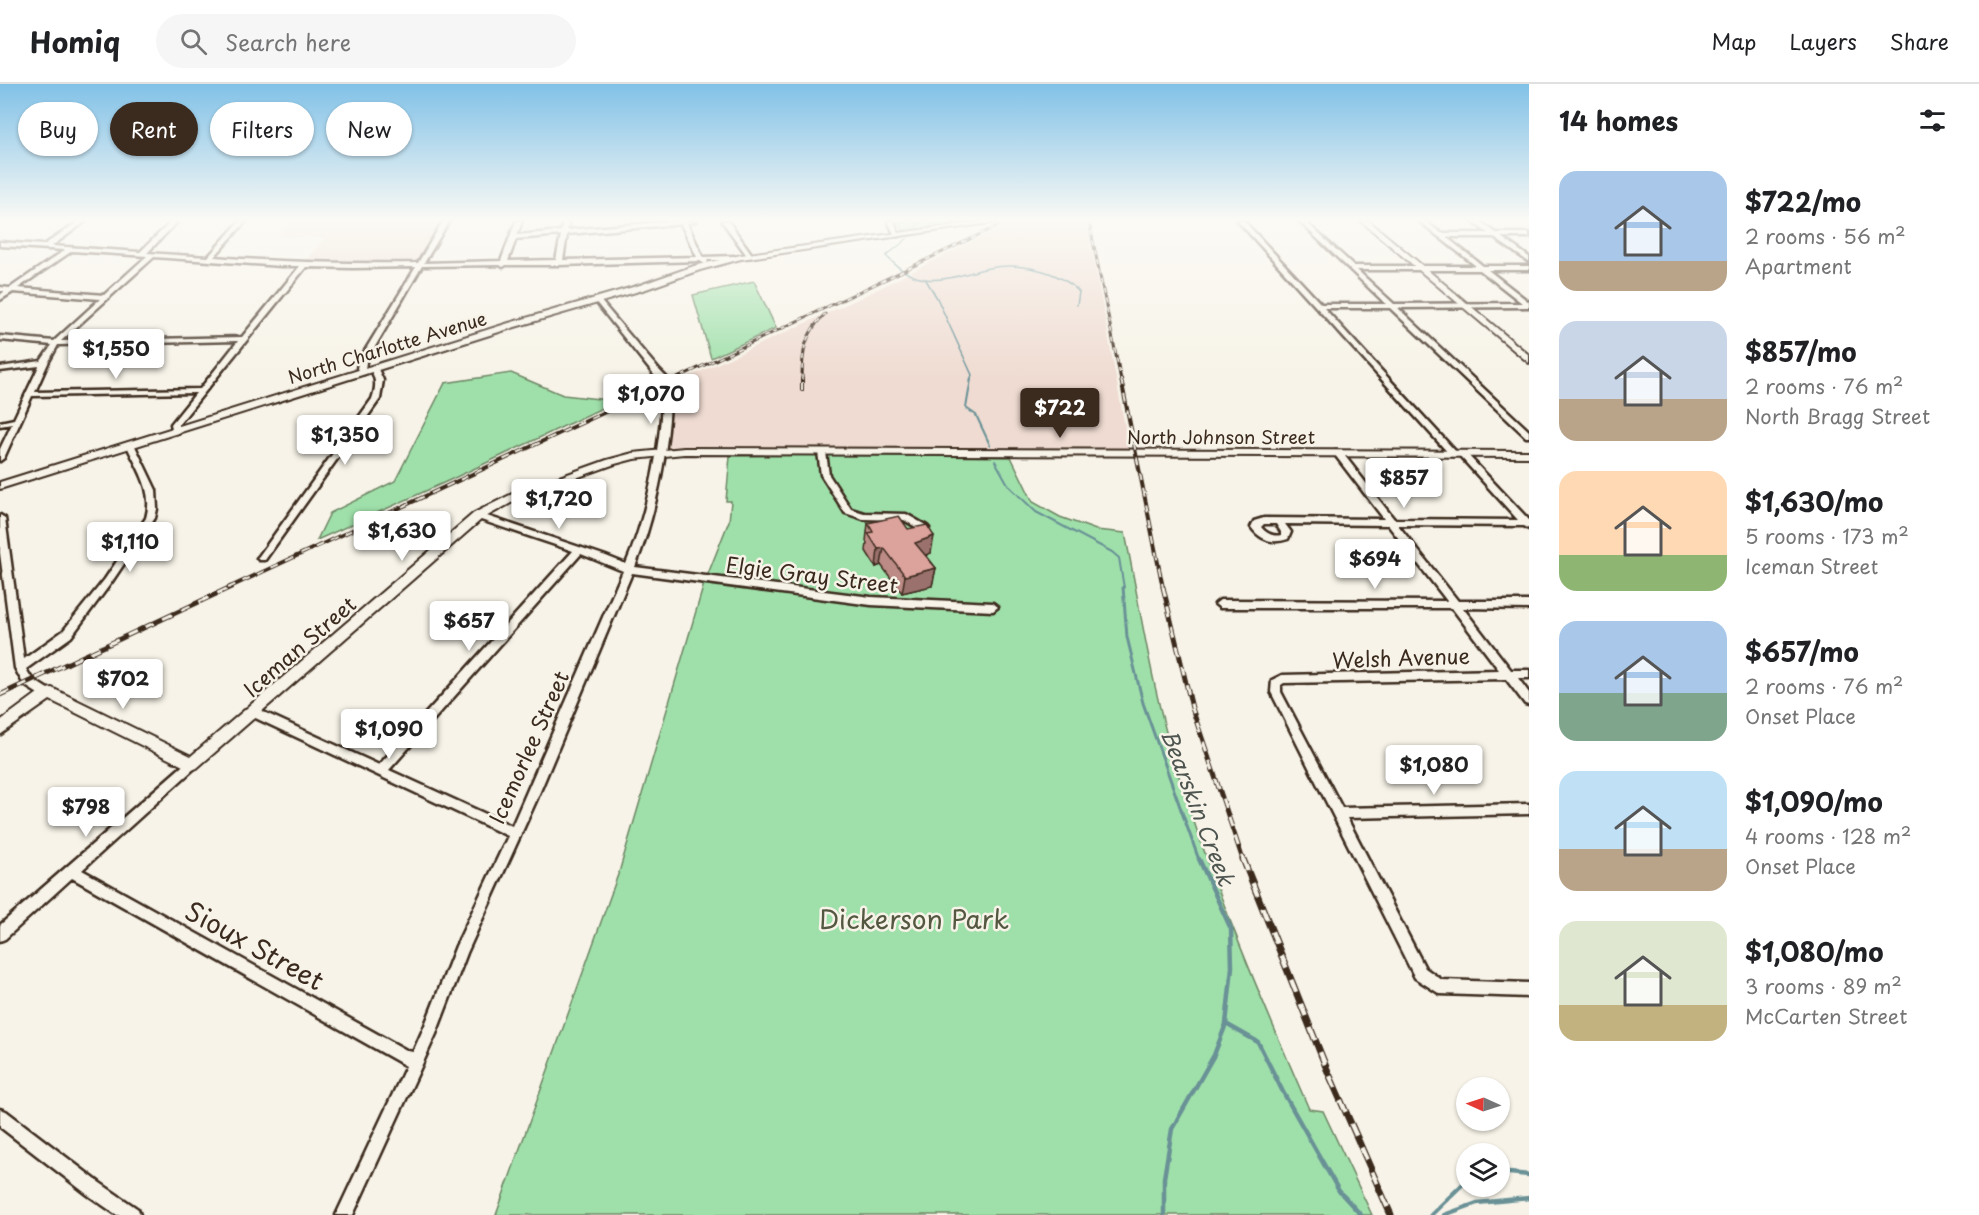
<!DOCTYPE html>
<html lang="en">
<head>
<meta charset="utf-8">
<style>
  :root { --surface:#fff; --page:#f6f6f6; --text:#202124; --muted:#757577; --line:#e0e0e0; --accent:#3b2a1e }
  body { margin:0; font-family:"Playpen Sans",sans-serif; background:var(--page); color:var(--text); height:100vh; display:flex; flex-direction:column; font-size:22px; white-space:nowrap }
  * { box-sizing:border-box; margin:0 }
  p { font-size:20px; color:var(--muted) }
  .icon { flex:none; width:33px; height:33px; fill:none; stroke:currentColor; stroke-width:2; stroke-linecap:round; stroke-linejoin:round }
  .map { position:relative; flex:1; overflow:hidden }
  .details { display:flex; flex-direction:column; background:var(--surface); width:450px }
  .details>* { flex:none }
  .guide { position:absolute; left:18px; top:18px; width:570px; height:54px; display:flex; gap:12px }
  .needle { width:39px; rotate:273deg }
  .fabs { position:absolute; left:1456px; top:993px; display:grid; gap:12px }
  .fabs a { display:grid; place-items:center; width:54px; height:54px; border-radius:50%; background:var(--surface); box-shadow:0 2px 4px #0004; font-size:30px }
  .price { position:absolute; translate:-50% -51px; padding:0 14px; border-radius:6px; background:#fff; color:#222; font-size:20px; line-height:39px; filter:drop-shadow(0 2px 3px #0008) }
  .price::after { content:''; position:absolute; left:50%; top:36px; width:18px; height:14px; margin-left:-9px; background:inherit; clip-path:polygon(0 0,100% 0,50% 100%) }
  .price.on { background:var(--accent); color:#fff }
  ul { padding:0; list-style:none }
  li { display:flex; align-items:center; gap:18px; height:150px; padding:0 30px }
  li span { display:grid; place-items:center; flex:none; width:168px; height:120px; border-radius:18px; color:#555 }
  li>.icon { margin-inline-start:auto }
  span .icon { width:72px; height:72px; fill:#fffc; stroke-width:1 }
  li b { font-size:26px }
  h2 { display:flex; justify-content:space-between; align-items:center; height:72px; padding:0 30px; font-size:26px }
  .pill { padding:0 21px; border-radius:27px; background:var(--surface); box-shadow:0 2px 4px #0004; font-size:21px; line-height:54px }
  .pill.on { background:var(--accent); color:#fff }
  header { display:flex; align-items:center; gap:36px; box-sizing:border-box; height:84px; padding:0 30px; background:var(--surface); border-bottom:2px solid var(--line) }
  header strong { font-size:28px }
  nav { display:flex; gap:33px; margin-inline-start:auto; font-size:21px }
  .search { width:420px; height:54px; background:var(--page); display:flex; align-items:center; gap:15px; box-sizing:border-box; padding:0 21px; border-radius:33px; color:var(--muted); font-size:22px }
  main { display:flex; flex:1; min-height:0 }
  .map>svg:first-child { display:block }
  .built { fill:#efdbd1 }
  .green { fill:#9fe0aa; stroke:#6d8564; stroke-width:1.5 }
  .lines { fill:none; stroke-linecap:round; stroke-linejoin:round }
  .stream-far3 { stroke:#699196; stroke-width:1.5 }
  .stream-far2 { stroke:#699196; stroke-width:2 }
  .stream-far1 { stroke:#699196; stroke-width:3 }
  .stream { stroke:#699196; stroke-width:4.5 }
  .minor-casing { stroke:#3b2a1e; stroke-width:5 }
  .major-casing { stroke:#3b2a1e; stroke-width:4 }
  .minor { fill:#f7f3e8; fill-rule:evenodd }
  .major { fill:#f7f3e8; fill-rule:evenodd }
  .rail-far3-casing { stroke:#3b2a1e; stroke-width:3 }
  .rail-far2-casing { stroke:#3b2a1e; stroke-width:4 }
  .rail-far1-casing { stroke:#3b2a1e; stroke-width:5 }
  .rail-casing { stroke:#3b2a1e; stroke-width:7 }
  .rail-far3 { stroke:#f7f3e8; stroke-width:1.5; stroke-dasharray:5; stroke-linecap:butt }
  .rail-far2 { stroke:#f7f3e8; stroke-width:2; stroke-dasharray:8; stroke-linecap:butt }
  .rail-far1 { stroke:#f7f3e8; stroke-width:3; stroke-dasharray:10; stroke-linecap:butt }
  .rail { stroke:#f7f3e8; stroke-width:4.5; stroke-dasharray:13; stroke-linecap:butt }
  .wall { fill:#bd8b86; stroke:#3b2a1e; stroke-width:1.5 }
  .shaded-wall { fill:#9a716d; stroke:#3b2a1e; stroke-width:1.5 }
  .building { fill:#dca29c; stroke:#3b2a1e; stroke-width:1.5 }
  .labels { text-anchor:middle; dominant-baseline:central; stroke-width:5; stroke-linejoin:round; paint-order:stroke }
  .far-street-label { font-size:18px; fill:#3b2a1e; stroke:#f7f3e8 }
  .street-label { font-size:21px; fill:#3b2a1e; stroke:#f7f3e8 }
  .water-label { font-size:22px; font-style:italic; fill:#4e5550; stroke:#f7f3e8 }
  .near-park-label { font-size:26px; fill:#545841; stroke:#f7f3e8 }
  .near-street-label { font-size:26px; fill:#3b2a1e; stroke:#f7f3e8 }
</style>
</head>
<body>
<header>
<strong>Homiq</strong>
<div class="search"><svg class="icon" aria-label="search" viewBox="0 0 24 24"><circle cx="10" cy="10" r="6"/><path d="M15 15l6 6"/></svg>Search here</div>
<nav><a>Map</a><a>Layers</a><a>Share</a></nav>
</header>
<main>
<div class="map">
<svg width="1529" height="1131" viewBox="0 0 1529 1131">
  <rect width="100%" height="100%" fill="#f7f3e8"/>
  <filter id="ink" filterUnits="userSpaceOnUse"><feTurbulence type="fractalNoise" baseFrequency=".0167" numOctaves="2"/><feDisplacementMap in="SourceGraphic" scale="12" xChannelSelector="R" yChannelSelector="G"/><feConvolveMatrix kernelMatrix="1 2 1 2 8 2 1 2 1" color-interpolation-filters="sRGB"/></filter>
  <g filter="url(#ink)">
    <path class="built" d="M292 137H442L416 181 303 180 324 154 278 152Z
      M1012 137H1087L1129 365 667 364 671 301 860 214Z"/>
    <path class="green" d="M897 137H975L977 138 904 148Z
      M754 197 776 244 711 274 693 211Z
      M511 289 563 311 617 317 450 396 317 456 330 429 395 397 445 299Z
      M806 371 1011 373 1033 418 1060 433 1096 446 1125 449C1141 529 1153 611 1178 689 1214 804 1261 915 1309 1025L1323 1027 1372 1131H496L620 785 704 500 729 437 731 417H726L730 372Z"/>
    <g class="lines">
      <path class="stream-far3" d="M915 145 919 137
        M907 155 886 172C897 183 909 193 925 195 947 198 968 188 989 184 1018 178 1059 186 1079 208L1077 221
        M926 196 937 214 972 291 970 296"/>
      <path class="stream-far2" d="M971 295 966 324 976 331 990 361
        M995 377 1009 402 1036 428 1112 468 1119 474 1124 504"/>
      <path class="stream-far1" d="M1123 503 1127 553 1143 619 1199 776"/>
      <path class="stream" d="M1226 940 1258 958 1283 1008 1339 1107 1361 1131
        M1500 1088 1529 1091
        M1164 1131V1094L1172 1045 1214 971 1226 940 1232 883 1231 845 1199 775
        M1431 1131 1467 1096
        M1444 1131 1477 1119 1529 1114"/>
      <defs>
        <path id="minor" d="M79 137H86L52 162 140 168 172 137H178L147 169 208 173 240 137H246L214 173C282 178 350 180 418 179L443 137H449L424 179 501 177 516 137H522L517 151 561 147 563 137H569L567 146 675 137H696L687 139 703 173 734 172 737 174 734 176H707L708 178 705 180 700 177 559 181H506L503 183 500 181 422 182 366 278 365 285 368 288 364 290 357 285 358 278 416 183 353 184 306 183 179 340V349H173L171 340 196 309 32 312 4 374 0 377V365L12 340 0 342V338L14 335 39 282 0 287V283L41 277 52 261 0 256V252L54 257 100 215 13 208 0 216V211L5 207H0V203L10 204 65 166 0 162V158L44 161ZM681 140 697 173 563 176 567 150ZM561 151 556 176 508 177 516 155ZM72 167 147 172 104 211 18 204ZM154 173 281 182H300L242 253 61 257ZM238 257 200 305 35 308 48 279 58 261Z
          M722 137H728L753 172 752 173H748Z
          M888 137H894L899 152H895Z
          M1238 137H1244L1321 220H1386L1299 137H1305L1354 182H1476L1419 137H1425L1441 149H1488L1472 137H1479L1496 149H1529V153H1501L1529 173V178L1493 153H1446L1483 182H1529V186H1488L1529 218V223L1398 224 1529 347V353H1526L1390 224H1324L1458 370 1462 368H1465L1529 436V445L1524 442 1398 441 1458 517H1529V525L1463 524 1511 586H1529V594H1518L1529 609V621L1525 620 1506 595 1284 599 1281 601V608L1342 724 1529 720V730L1347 734 1425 884 1442 896 1529 899V913L1440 910 1415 894 1271 608 1272 596 1282 591 1499 586 1452 524H1220L1215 520 1220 516 1447 517 1388 441 1285 440 1291 448 1288 455C1273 460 1261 457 1251 443L1254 437 1264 434 1384 435 1335 371V367H1341L1394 435 1518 436 1458 370 1454 372H1451ZM1357 186H1480L1522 219 1394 220ZM1264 440H1276L1281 448V451C1272 453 1266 449 1261 443Z
          M595 215H599L660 287 670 297C672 353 656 431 635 483L871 513 993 519 998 523 993 527 871 521 632 489 536 717 467 869 436 950 353 1131H336L406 982 72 794 5 855 0 857V841L188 677 192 675 196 677 198 680 196 683 82 786 408 967 413 968 425 941 456 862 508 752 249 631 247 628 249 625H257L379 681 573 467 475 434 473 432 475 430H481L606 472 626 480C647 431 664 352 662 298L654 291 595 217ZM581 470 623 487 512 742 389 686Z
          M371 283H377L383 296 380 315 265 476H259L257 474 259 472 372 315C376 304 377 295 370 285Z
          M128 360H134L135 362 156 406 157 425 155 434 111 499 71 553 26 585 32 595 51 607 52 610 51 613H43L24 601 15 584 0 469V431L5 434 24 575 63 547 105 495 146 434C154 407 138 386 127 362Z
          M819 366H825L826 368 829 391 851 425 864 429 906 430 927 442 929 444 927 446H921L904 436 863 435 845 429 821 391 818 368Z
          M0 1025 6 1027 100 1099 138 1125 140 1131H117L88 1111 0 1043Z"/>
        <path id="major" d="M985 137H1004L741 175 700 186 646 205 515 243 0 405V398L509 239 640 201 694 182 741 171Z
          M1361 137H1369L1529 271V279Z
          M684 364 1529 367V373L684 370 634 375 615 380 520 414 482 435 197 684 192 686 187 684 50 616 0 651V637L42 606 52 604 191 672 474 429 512 410 607 376 633 369Z"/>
      </defs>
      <use href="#minor" class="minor-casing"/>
      <use href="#major" class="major-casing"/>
      <use href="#minor" class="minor"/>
      <use href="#major" class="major"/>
      <defs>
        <path id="rail-far3" d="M1089 137 1121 296
          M673 296 1008 137
          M802 296C802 269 804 250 825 230"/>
        <path id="rail-far2" d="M1121 295 1163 504
          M802 306V295
          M228 504 676 295"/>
        <path id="rail-far1" d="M1163 503 1192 624 1243 776
          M0 611 231 503"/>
        <path id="rail" d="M1243 775 1326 983 1391 1131"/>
      </defs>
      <use href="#rail-far3" class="rail-far3-casing"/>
      <use href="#rail-far2" class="rail-far2-casing"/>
      <use href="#rail-far1" class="rail-far1-casing"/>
      <use href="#rail" class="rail-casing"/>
      <use href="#rail-far3" class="rail-far3"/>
      <use href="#rail-far2" class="rail-far2"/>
      <use href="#rail-far1" class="rail-far1"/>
      <use href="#rail" class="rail"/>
    </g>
    <path class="wall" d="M868 439 908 445 931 469 926 471 936 484 932 502 902 509 881 481 876 483 866 467 867 459 866 457Z"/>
    <path class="shaded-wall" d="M934 452 931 469 912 476 915 459Z
      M884 464 881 481 876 483 878 465Z
      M936 484 932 502 902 509 905 492Z"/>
    <path class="building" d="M899 432 908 445 927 441 934 452 915 459 936 484 905 492 884 464 878 465 868 449 873 448 868 439Z"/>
  </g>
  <linearGradient id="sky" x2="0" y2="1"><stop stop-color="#81c1e7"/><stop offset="0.46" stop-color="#fbfaf5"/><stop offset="1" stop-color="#fbfaf5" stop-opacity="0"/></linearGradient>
  <rect width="1529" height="295" fill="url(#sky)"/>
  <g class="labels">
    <g class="far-street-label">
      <text transform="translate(387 263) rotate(-17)">North Charlotte Avenue</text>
      <text x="1221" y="352">North Johnson Street</text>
    </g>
    <g class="street-label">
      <text transform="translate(812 490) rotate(7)">Elgie Gray Street</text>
      <text transform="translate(299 562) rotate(-41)">Iceman Street</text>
      <text transform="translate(1401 573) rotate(-2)">Welsh Avenue</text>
      <text transform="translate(528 663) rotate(-66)">Icemorlee Street</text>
    </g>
    <g class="water-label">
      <text transform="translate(1199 723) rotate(69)">Bearskin Creek</text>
    </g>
    <g class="near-park-label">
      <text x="914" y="834">Dickerson Park</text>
    </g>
    <g class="near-street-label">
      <text transform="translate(255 861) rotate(29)">Sioux Street</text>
    </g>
  </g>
</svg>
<div class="fabs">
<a><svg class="needle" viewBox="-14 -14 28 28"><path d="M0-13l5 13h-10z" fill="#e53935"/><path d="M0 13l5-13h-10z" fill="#757577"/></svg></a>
<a><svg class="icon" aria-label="layers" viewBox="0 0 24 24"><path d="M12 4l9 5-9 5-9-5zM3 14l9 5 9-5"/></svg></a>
</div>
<b class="price" style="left:116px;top:296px">$1,550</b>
<b class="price" style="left:651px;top:341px">$1,070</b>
<b class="price on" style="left:1060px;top:355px">$722</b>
<b class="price" style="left:345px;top:382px">$1,350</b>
<b class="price" style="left:1404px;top:425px">$857</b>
<b class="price" style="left:559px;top:446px">$1,720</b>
<b class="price" style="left:402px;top:478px">$1,630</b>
<b class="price" style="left:130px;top:489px">$1,110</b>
<b class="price" style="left:1375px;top:506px">$694</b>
<b class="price" style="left:469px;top:568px">$657</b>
<b class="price" style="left:123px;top:626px">$702</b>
<b class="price" style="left:389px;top:676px">$1,090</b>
<b class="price" style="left:1434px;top:712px">$1,080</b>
<b class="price" style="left:86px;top:754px">$798</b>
<div class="guide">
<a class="pill">Buy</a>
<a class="pill on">Rent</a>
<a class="pill">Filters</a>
<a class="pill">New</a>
</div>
</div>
<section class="details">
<h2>14 homes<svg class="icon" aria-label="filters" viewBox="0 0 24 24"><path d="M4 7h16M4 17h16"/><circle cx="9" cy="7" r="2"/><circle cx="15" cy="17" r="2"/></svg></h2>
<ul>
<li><span style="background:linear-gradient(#a9c7e8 75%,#b9a48a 0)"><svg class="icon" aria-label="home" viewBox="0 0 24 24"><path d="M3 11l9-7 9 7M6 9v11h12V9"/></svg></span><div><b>$722/mo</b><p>2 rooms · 56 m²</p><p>Apartment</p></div></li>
<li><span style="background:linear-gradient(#c9d6e8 65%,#b9a48a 0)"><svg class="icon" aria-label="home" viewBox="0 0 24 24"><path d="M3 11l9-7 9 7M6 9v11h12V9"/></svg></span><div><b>$857/mo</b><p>2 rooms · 76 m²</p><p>North Bragg Street</p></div></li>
<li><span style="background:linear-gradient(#ffd9b3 70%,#8fb573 0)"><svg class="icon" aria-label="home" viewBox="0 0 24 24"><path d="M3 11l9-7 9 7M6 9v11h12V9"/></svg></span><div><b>$1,630/mo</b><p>5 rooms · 173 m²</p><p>Iceman Street</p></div></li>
<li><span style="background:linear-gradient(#a9c7e8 60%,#7fa58c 0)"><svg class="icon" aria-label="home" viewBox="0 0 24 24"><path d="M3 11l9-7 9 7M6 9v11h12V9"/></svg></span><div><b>$657/mo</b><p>2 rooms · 76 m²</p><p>Onset Place</p></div></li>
<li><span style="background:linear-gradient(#bfe0f5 65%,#b9a48a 0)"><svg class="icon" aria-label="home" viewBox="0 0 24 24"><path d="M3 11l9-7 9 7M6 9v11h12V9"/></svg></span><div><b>$1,090/mo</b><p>4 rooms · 128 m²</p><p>Onset Place</p></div></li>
<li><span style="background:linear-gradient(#dfe7d0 70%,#c2b280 0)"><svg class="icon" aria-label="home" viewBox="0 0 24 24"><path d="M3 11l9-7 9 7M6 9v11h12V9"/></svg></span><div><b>$1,080/mo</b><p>3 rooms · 89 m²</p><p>McCarten Street</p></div></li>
</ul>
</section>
</main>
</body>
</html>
